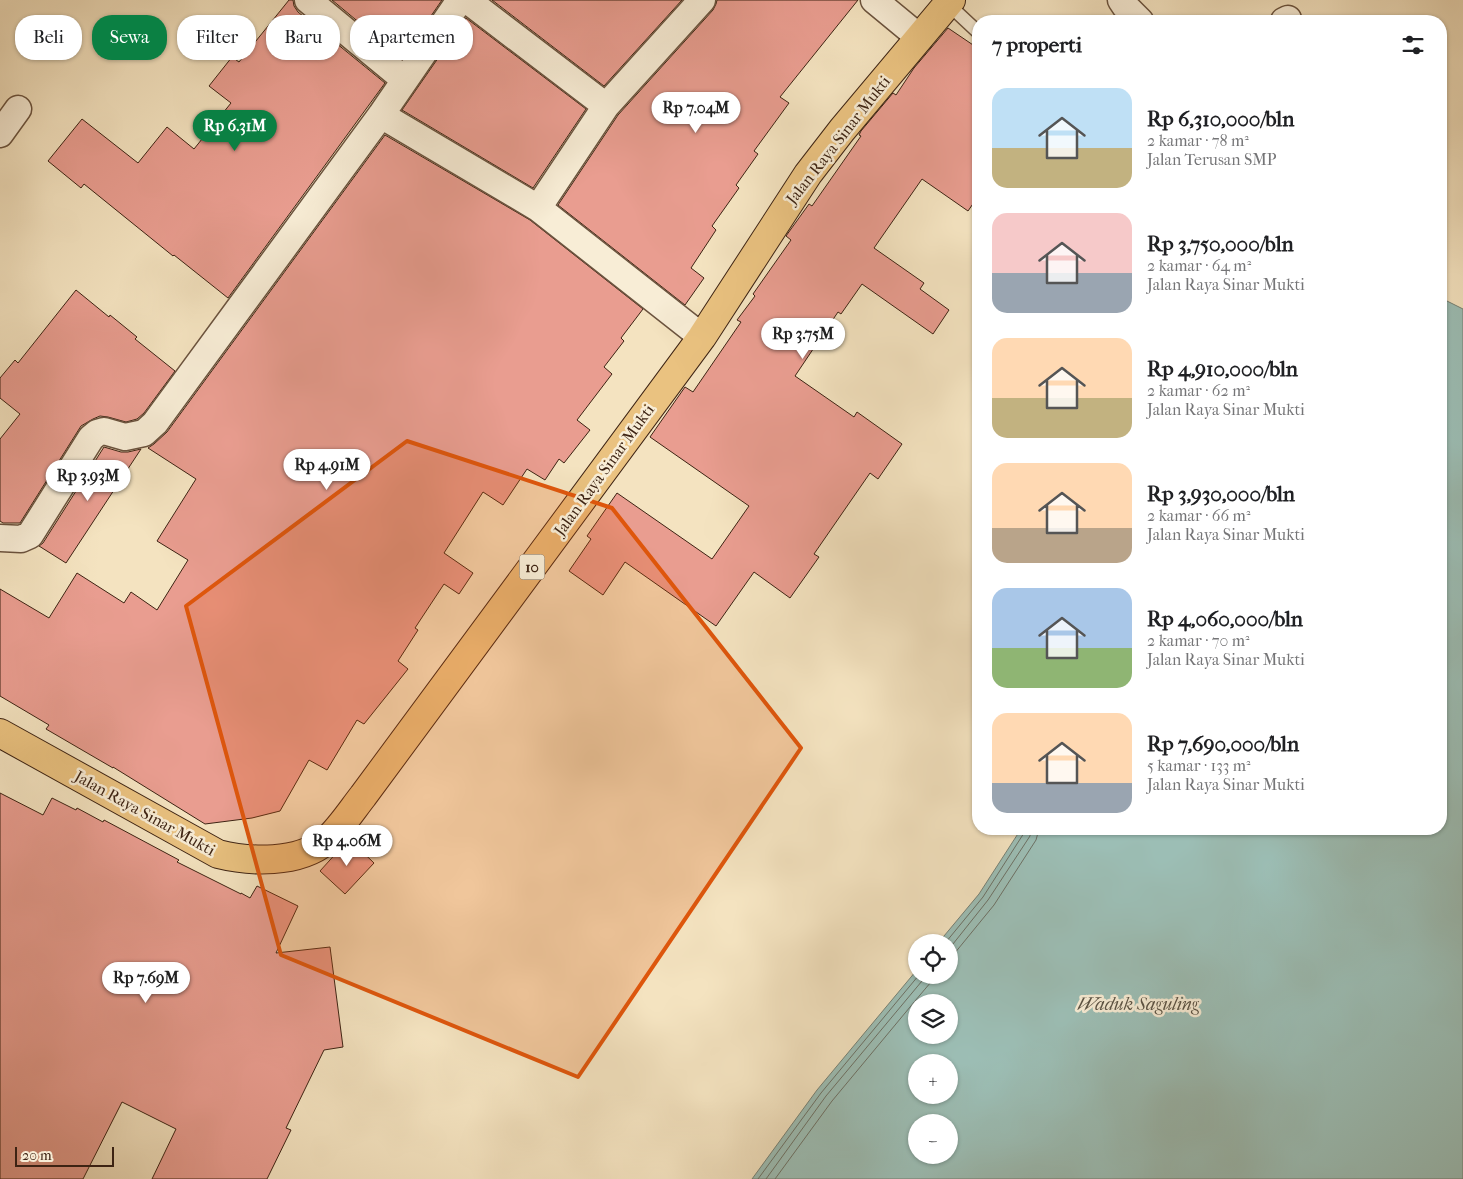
<!DOCTYPE html>
<html lang="id">
<head>
<meta charset="utf-8">
<style>
  :root { --surface:#fff; --page:#f2f2f2; --text:#202124; --muted:#757577; --accent:#0b8043 }
  body { margin:0; font-family:"IM FELL French Canon",serif; background:var(--page); color:var(--text); height:100vh; display:flex; flex-direction:column; font-size:19px; white-space:nowrap }
  * { box-sizing:border-box; margin:0 }
  p { font-size:16px; color:var(--muted) }
  .icon { flex:none; width:28px; height:28px; fill:none; stroke:currentColor; stroke-width:2; stroke-linecap:round; stroke-linejoin:round }
  .map { position:relative; flex:1; overflow:hidden }
  .drawer { position:absolute; left:972px; top:15px; width:475px; height:820px; display:flex; flex-direction:column; background:var(--surface); border-radius:20px; box-shadow:0 1px 4px #0004 }
  .drawer>* { flex:none }
  .top-card { position:absolute; left:15px; top:15px; width:475px; height:45px; display:flex; gap:10px }
  .buttons { position:absolute; left:908px; top:934px; display:grid; gap:10px }
  .buttons a { display:grid; place-items:center; width:50px; height:50px; border-radius:50%; background:var(--surface); box-shadow:0 1px 4px #0004; font-size:25px }
  .scale { position:absolute; left:15px; bottom:12px; width:99px; box-sizing:border-box; padding-left:5px; border:2px solid #3d2313; border-top:0; font-size:14px; line-height:18px; white-space:nowrap; color:#3d2313; -webkit-text-stroke:4px #f8edd6; paint-order:stroke }
  .price { position:absolute; translate:-50% -42px; padding:0 11px; border-radius:18px; background:#fff; color:#222; font-size:16px; line-height:32px; filter:drop-shadow(0 1px 2px #0008) }
  .price::after { content:''; position:absolute; left:50%; top:30px; width:15px; height:11px; margin-left:-8px; background:inherit; clip-path:polygon(0 0,100% 0,50% 100%) }
  .price.current { background:var(--accent); color:#fff }
  ul { padding:0; list-style:none }
  li { display:flex; align-items:center; gap:15px; height:125px; padding:0 20px }
  li span { display:grid; place-items:center; flex:none; width:140px; height:100px; border-radius:15px; color:#555 }
  li>.icon { margin-inline-start:auto }
  span .icon { width:60px; height:60px; fill:#fffc; stroke-width:1 }
  li b { font-size:21px }
  h2 { display:flex; justify-content:space-between; align-items:center; height:60px; padding:0 20px; font-size:21px }
  .chip { padding:0 18px; border-radius:20px; background:var(--surface); box-shadow:0 1px 4px #0004; font-size:18px; line-height:45px }
  .chip.current { background:var(--accent); color:#fff }
  .map>svg:first-child { display:block }
  .water { fill:#9cbeb5; stroke:#768074; fill-rule:evenodd }
  .lines { fill:none; stroke-linecap:round; stroke-linejoin:round }
  .shore { stroke:#6c7064; stroke-width:1 }
  .building { fill:#e99d90; stroke:#3d2313 }
  .lane-casing { stroke:#6b533e; stroke-width:15 }
  .street-casing { stroke:#6b533e; stroke-width:29 }
  .highway-casing { stroke:#3d2313; stroke-width:30 }
  .lane { stroke:#f8edd6; stroke-width:12 }
  .street { stroke:#f8edd6; stroke-width:26 }
  .highway { stroke:#eac280; stroke-width:28 }
  .marked { fill:#df560c; fill-opacity:0.2; stroke:#df560c; stroke-width:4; stroke-linejoin:round }
  .labels { text-anchor:middle; dominant-baseline:central; stroke-width:5; stroke-linejoin:round; paint-order:stroke }
  .shield { fill:#f8edd6; stroke:#75604e; stroke-width:1 }
  .shield-label { font-size:15px; font-weight:bold; fill:#3d2313 }
  .street-label { font-size:16px; fill:#3d2313; stroke:#f8edd6 }
  .water-label { font-size:18px; font-style:italic; fill:#5a5244; stroke:#f8edd6 }
</style>
</head>
<body>
<div class="map">
<svg width="1463" height="1179" viewBox="0 0 1463 1179">
  <rect width="100%" height="100%" fill="#f4e3c0"/>
  <filter id="stains"><feTurbulence type="fractalNoise" baseFrequency=".004" numOctaves="4"/><feColorMatrix values="0 0 0 0 .2 0 0 0 0 .09 0 0 0 0 .02 0 0 0 .5 -.17"/></filter>
  <radialGradient id="worn" r=".72"><stop offset=".6" stop-color="#630" stop-opacity="0"/><stop offset="1" stop-color="#630" stop-opacity=".3"/></radialGradient>
  <path class="water" d="M1441 298 1463 309V1179H752L817 1090 916 971V975H949V942H939L979 894 1021 829H1441ZM916 1002H949V1035H916ZM916 1062H949V1095H916ZM916 1122H949V1155H916Z"/>
  <g class="lines">
    <path class="shore" d="M946 942 983 897 1024 833 1025 829
      M949 949 988 900 1030 836 1031 829
      M949 958 954 954 994 905 1036 840 1039 829
      M758 1179 821 1093 919 975
      M766 1179 826 1096 927 975
      M775 1179 832 1101 920 995 931 982 934 975"/>
  </g>
  <path class="building" d="M289 0H293L294 6 298 12 385 83 228 298 174 255 173 256 84 184 81 188 48 161 82 119 138 163 167 127 194 149 231 103 209 86 232 57 239 62Z
    M332 0H442L402 58Z
    M492 0H682L604 86Z
    M717 0H858L780 97 789 103 754 151 758 154 736 185 739 188 712 226 716 230 691 268 704 278 685 305 558 205 618 115 713 10 716 4Z
    M466 18 586 109 533 188 402 110Z
    M948 28 979 49V195L968 211 922 179 874 248 924 283 920 289 949 310 933 334 862 284 841 314 838 312 795 376 854 417 857 412 902 444 878 479 870 473 814 554 819 557 790 598 754 572 716 626 625 562 603 595 569 571 591 539 587 536 617 493 712 559 749 506 650 437 685 387 693 392 741 322 737 320 755 296 753 294 791 240 786 236 809 204 812 206 861 136 859 135 861 131 893 93 896 95 914 68Z
    M385 135 530 220 643 309 621 338 624 341 604 367 612 374 577 420 590 430 564 463 559 459 545 480 527 469 503 505 483 492 444 553 473 573 459 594 444 584 415 628 418 630 398 661 408 669 364 724 357 720 327 770 309 760 280 811 252 818 205 824 113 767V768L46 729 49 725 0 696V589L49 618 77 573 124 603 131 592 157 610 188 560 157 541 196 479 148 448 154 444 167 432Z
    M76 290 109 317 110 315 137 337 135 339 175 371 144 413 137 419 126 422 108 417 100 416 93 419 81 426 20 523H3L0 521V439L20 414 0 398V378L15 360 18 363Z
    M104 447 121 452H128L141 449 66 563 39 546 43 543Z
    M0 793 43 815 52 798 76 810 77 808 103 822 104 820 179 860 177 862 241 894V893L250 898 257 886 298 906 276 953 330 947 343 1047 324 1050 286 1128 291 1130 267 1179H152L176 1129 122 1102 83 1179H0Z
    M349 839 374 863 345 894 320 871Z"/>
  <g class="lines">
    <defs>
      <path id="lane" d="M948 4 979 33"/>
      <path id="street" d="M308 0 405 80
        M467 0 606 106
        M874 0 920 38
        M1121 0 1125 6 1140 21
        M1284 21 1288 19
        M381 115 538 208 702 337
        M0 134 18 109
        M538 208 606 106 702 0
        M0 538 21 539 30 535 91 438 97 433 104 431 125 437 144 433 155 423 381 115 460 0"/>
      <path id="highway" d="M0 733 218 854C250 862 298 864 326 841 339 830 352 810 363 796L702 337 808 174 842 130 951 0"/>
    </defs>
    <use href="#lane" class="lane-casing"/>
    <use href="#street" class="street-casing"/>
    <use href="#highway" class="highway-casing"/>
    <use href="#lane" class="lane"/>
    <use href="#street" class="street"/>
    <use href="#highway" class="highway"/>
  </g>
  <path class="marked" d="M407 441 612 508 801 748 578 1077 281 955 186 606Z"/>
  <g class="labels">
    <rect class="shield" x="519.5" y="554.5" width="25" height="25" rx="4"/>
    <g class="shield-label">
      <text x="532" y="567">10</text>
    </g>
    <g class="street-label">
      <text transform="translate(838 140) rotate(-52)">Jalan Raya Sinar Mukti</text>
      <text transform="translate(604 470) rotate(-54)">Jalan Raya Sinar Mukti</text>
      <text transform="translate(145 813) rotate(29)">Jalan Raya Sinar Mukti</text>
    </g>
    <g class="water-label">
      <text x="1138" y="1004">Waduk Saguling</text>
    </g>
  </g>
  <rect width="100%" height="100%" filter="url(#stains)"/>
  <rect width="100%" height="100%" fill="url(#worn)"/>
</svg>
<div class="buttons">
<a><svg class="icon" aria-label="locate" viewBox="0 0 24 24"><circle cx="12" cy="12" r="6"/><path d="M12 2v4M12 18v4M2 12h4M18 12h4"/></svg></a>
<a><svg class="icon" aria-label="layers" viewBox="0 0 24 24"><path d="M12 4l9 5-9 5-9-5zM3 14l9 5 9-5"/></svg></a>
<a>+</a>
<a>−</a>
</div>
<div class="scale">20 m</div>
<b class="price" style="left:696px;top:134px">Rp 7.04M</b>
<b class="price current" style="left:235px;top:152px">Rp 6.31M</b>
<b class="price" style="left:803px;top:360px">Rp 3.75M</b>
<b class="price" style="left:327px;top:491px">Rp 4.91M</b>
<b class="price" style="left:88px;top:502px">Rp 3.93M</b>
<b class="price" style="left:347px;top:867px">Rp 4.06M</b>
<b class="price" style="left:146px;top:1004px">Rp 7.69M</b>
<div class="top-card">
<a class="chip">Beli</a>
<a class="chip current">Sewa</a>
<a class="chip">Filter</a>
<a class="chip">Baru</a>
<a class="chip">Apartemen</a>
</div>
<section class="drawer">
<h2>7 properti<svg class="icon" aria-label="filters" viewBox="0 0 24 24"><path d="M4 7h16M4 17h16"/><circle cx="9" cy="7" r="2"/><circle cx="15" cy="17" r="2"/></svg></h2>
<ul>
<li><span style="background:linear-gradient(#bfe0f5 60%,#c2b280 0)"><svg class="icon" aria-label="home" viewBox="0 0 24 24"><path d="M3 11l9-7 9 7M6 9v11h12V9"/></svg></span><div><b>Rp 6,310,000/bln</b><p>2 kamar · 78 m²</p><p>Jalan Terusan SMP</p></div></li>
<li><span style="background:linear-gradient(#f6c9c9 60%,#9aa5b1 0)"><svg class="icon" aria-label="home" viewBox="0 0 24 24"><path d="M3 11l9-7 9 7M6 9v11h12V9"/></svg></span><div><b>Rp 3,750,000/bln</b><p>2 kamar · 64 m²</p><p>Jalan Raya Sinar Mukti</p></div></li>
<li><span style="background:linear-gradient(#ffd9b3 60%,#c2b280 0)"><svg class="icon" aria-label="home" viewBox="0 0 24 24"><path d="M3 11l9-7 9 7M6 9v11h12V9"/></svg></span><div><b>Rp 4,910,000/bln</b><p>2 kamar · 62 m²</p><p>Jalan Raya Sinar Mukti</p></div></li>
<li><span style="background:linear-gradient(#ffd9b3 65%,#b9a48a 0)"><svg class="icon" aria-label="home" viewBox="0 0 24 24"><path d="M3 11l9-7 9 7M6 9v11h12V9"/></svg></span><div><b>Rp 3,930,000/bln</b><p>2 kamar · 66 m²</p><p>Jalan Raya Sinar Mukti</p></div></li>
<li><span style="background:linear-gradient(#a9c7e8 60%,#8fb573 0)"><svg class="icon" aria-label="home" viewBox="0 0 24 24"><path d="M3 11l9-7 9 7M6 9v11h12V9"/></svg></span><div><b>Rp 4,060,000/bln</b><p>2 kamar · 70 m²</p><p>Jalan Raya Sinar Mukti</p></div></li>
<li><span style="background:linear-gradient(#ffd9b3 70%,#9aa5b1 0)"><svg class="icon" aria-label="home" viewBox="0 0 24 24"><path d="M3 11l9-7 9 7M6 9v11h12V9"/></svg></span><div><b>Rp 7,690,000/bln</b><p>5 kamar · 133 m²</p><p>Jalan Raya Sinar Mukti</p></div></li>
</ul>
</section>
</div>
</body>
</html>
